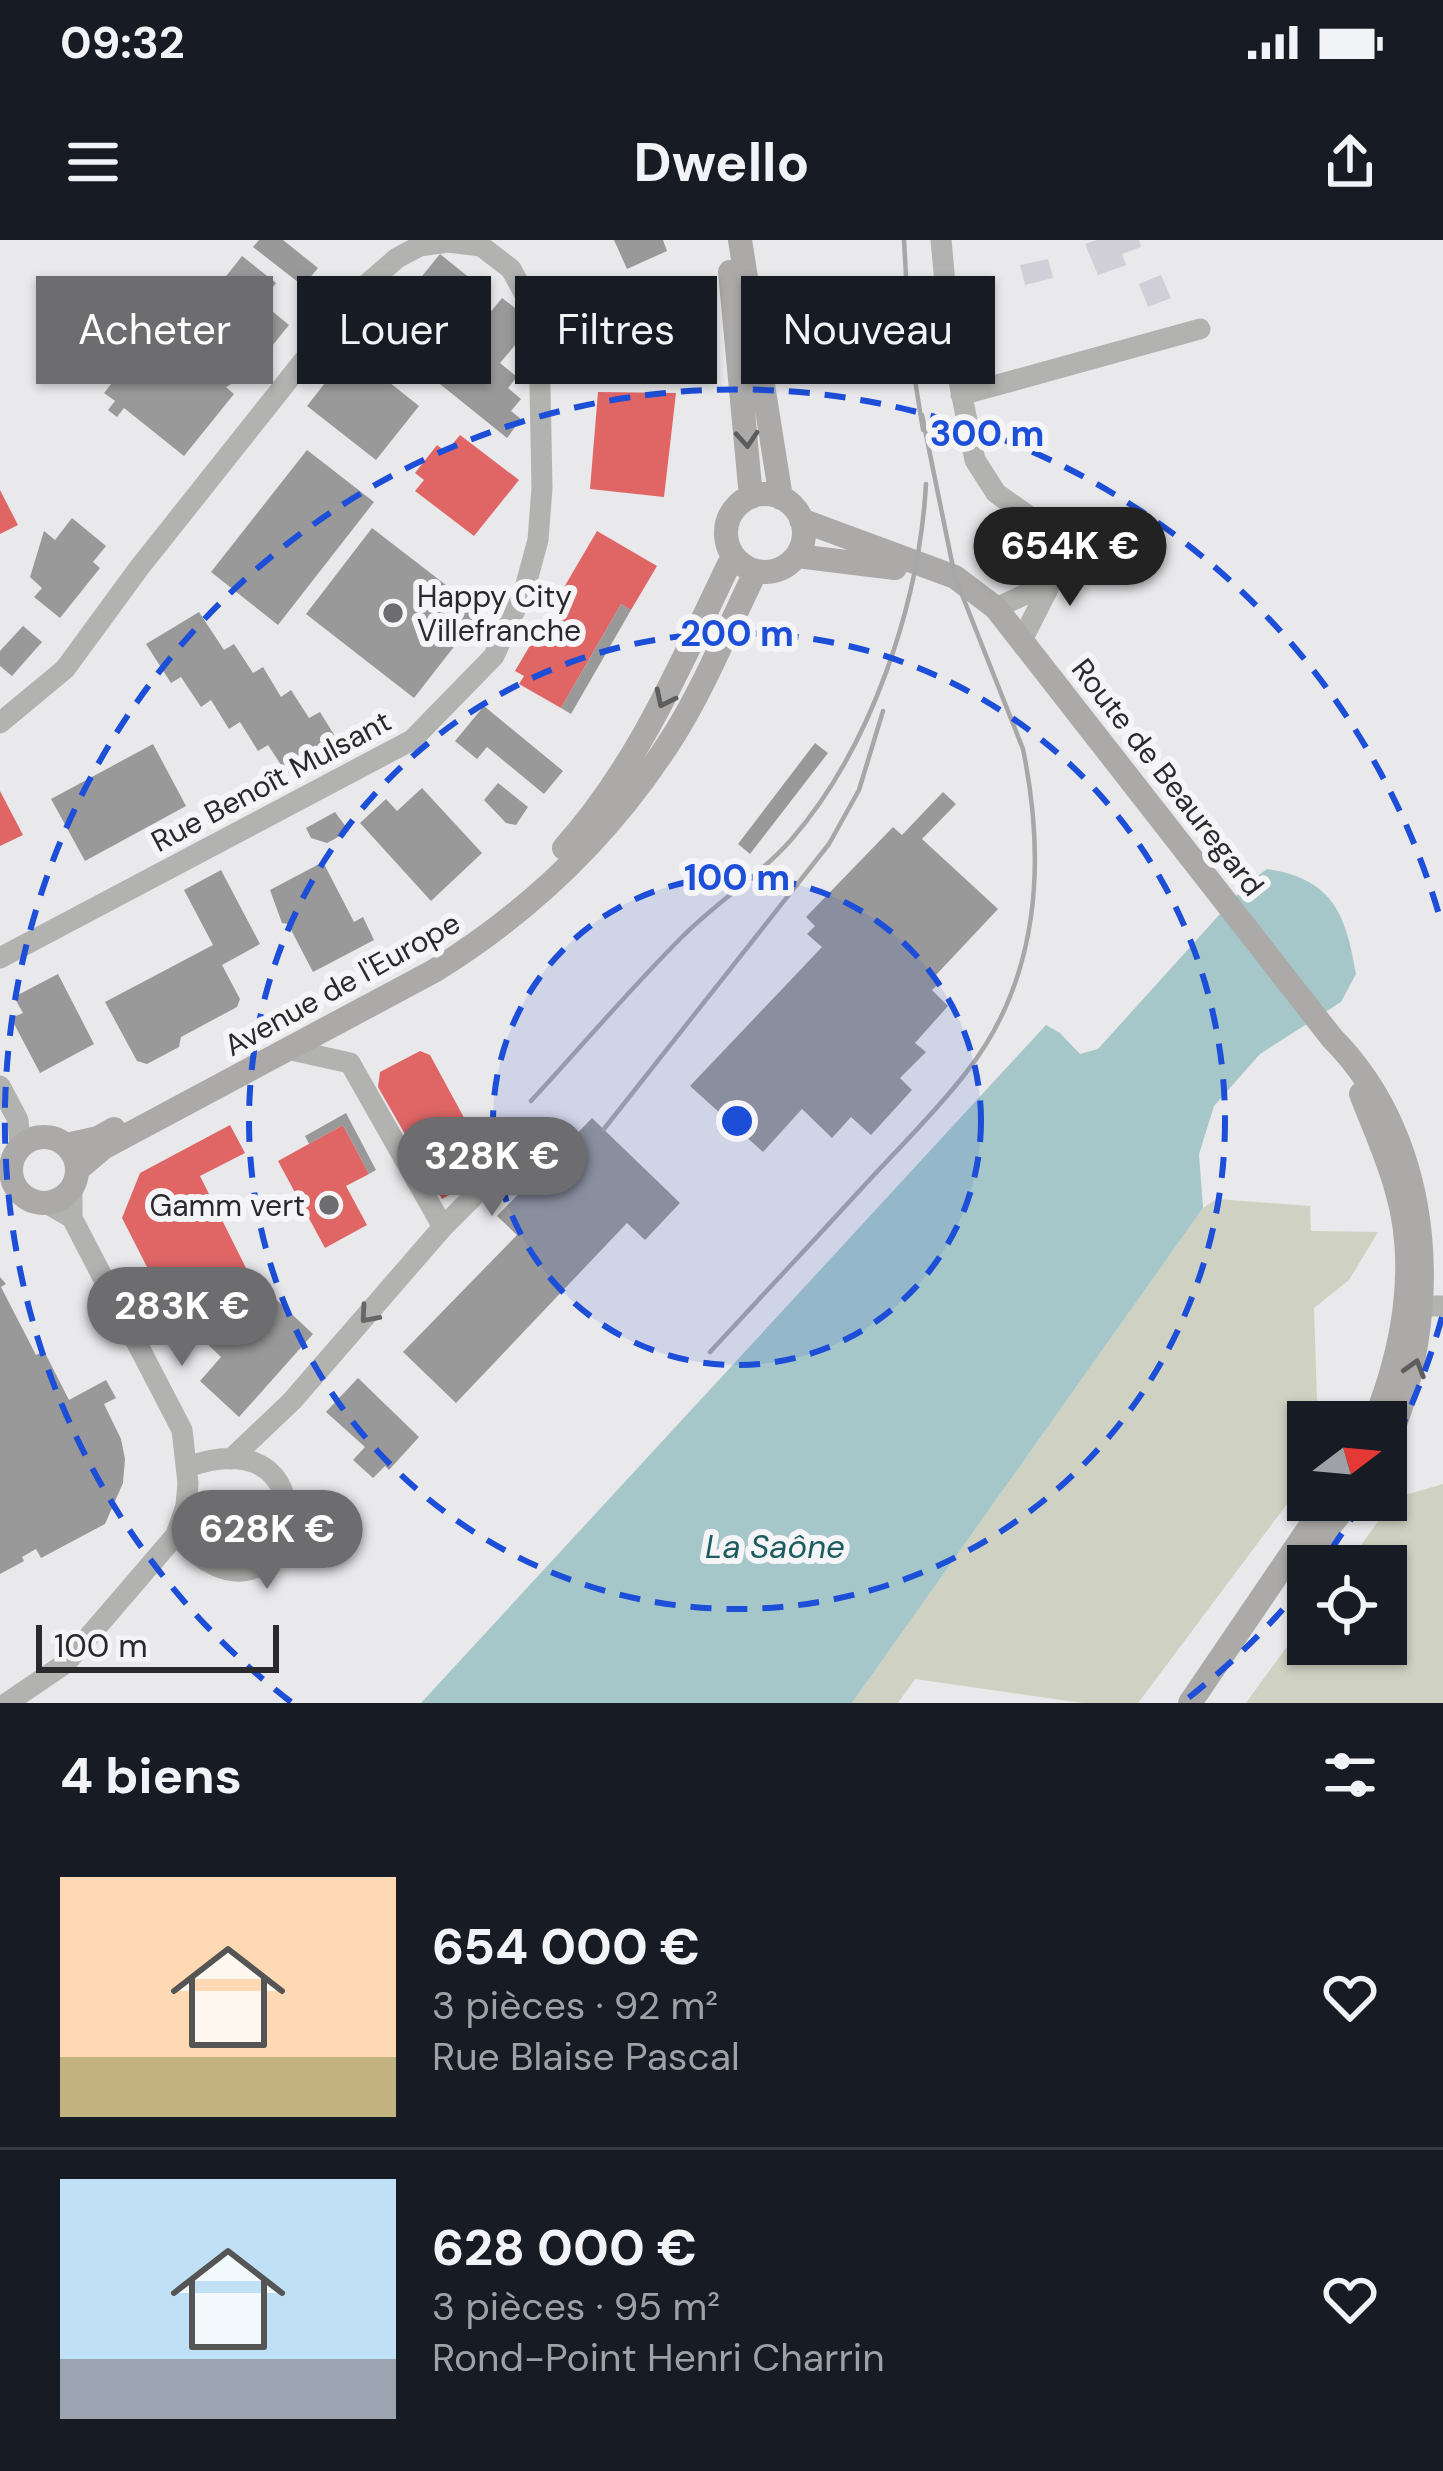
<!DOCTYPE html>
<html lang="fr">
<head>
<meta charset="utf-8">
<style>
  :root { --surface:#171b24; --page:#20242c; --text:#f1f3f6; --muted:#9ea1a6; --line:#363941; --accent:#6d6c6e }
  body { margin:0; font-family:"DM Sans",sans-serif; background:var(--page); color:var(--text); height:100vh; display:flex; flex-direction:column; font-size:45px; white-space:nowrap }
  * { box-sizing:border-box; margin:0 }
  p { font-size:39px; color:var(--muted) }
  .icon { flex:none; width:66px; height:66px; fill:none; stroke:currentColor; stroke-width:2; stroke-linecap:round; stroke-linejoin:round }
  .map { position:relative; height:1463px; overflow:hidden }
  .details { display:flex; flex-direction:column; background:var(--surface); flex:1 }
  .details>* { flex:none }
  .guide { position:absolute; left:36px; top:36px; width:1371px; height:108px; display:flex; gap:24px }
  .needle { width:78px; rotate:74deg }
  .controls { position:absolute; left:1287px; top:1161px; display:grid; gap:24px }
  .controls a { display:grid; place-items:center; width:120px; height:120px; border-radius:0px; background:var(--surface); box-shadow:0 3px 9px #0004; font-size:60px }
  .scale { position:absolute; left:36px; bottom:30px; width:243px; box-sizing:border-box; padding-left:12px; border:6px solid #2a292b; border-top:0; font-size:33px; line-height:42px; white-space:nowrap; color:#2a292b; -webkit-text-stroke:9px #f5f5f8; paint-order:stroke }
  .price { position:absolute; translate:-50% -102px; padding:0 27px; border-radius:42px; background:var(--accent); color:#fff; font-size:39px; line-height:78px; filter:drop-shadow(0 3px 6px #0008) }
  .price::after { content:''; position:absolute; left:50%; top:72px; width:36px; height:27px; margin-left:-18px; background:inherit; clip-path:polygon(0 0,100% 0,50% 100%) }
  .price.selected { background:#222; color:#fff }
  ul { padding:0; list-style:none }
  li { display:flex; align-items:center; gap:36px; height:300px; padding:0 60px }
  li+li { border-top:3px solid var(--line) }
  li span { display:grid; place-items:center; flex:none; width:336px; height:240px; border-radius:0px; color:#555 }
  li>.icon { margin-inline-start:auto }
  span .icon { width:144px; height:144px; fill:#fffc; stroke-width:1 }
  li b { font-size:51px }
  h2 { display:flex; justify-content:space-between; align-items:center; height:144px; padding:0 60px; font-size:51px }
  .pill { padding:0 42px; border-radius:0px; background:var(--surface); box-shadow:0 3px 9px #0004; font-size:42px; line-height:108px }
  .pill.selected { background:var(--accent); color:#fff }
  .status { display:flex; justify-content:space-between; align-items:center; height:84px; padding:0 60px; background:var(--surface); direction:ltr }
  .status svg { height:33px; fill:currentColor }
  header { display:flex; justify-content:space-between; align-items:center; height:156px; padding:0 60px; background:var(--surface); font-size:54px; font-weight:700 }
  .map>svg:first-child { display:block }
  .green { fill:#cfd1c2 }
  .water { fill:#a6c7c9 }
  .shops { fill:#e06666 }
  .industry { fill:#999 }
  .building { fill:#d0cfd7 }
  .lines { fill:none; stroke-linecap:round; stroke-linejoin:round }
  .minor { stroke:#b2b2b1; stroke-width:21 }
  .major { stroke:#abaaa9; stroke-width:24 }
  .rail { stroke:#a8a7a8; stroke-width:4.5 }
  .oneway { stroke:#5e5d5d }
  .oneway2 { stroke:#676767 }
  .ring { fill:none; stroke:#1d4ed8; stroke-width:6; stroke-dasharray:21 15 }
  .poi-dot { fill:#6d6c6e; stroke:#f5f5f8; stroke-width:4.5 }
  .labels { text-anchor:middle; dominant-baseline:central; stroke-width:12; stroke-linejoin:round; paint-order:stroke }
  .poi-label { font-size:30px; fill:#2a292b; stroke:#f5f5f8; text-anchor:start }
  .street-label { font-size:30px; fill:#2a292b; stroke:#f5f5f8 }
  .water-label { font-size:33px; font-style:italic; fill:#1b5d5f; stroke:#f5f5f8 }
  .centre { fill:#1d4ed8; stroke:#f5f5f8; stroke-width:6 }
  .ring-label { font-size:36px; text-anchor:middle; font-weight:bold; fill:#1d4ed8; stroke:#f5f5f8; stroke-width:12; stroke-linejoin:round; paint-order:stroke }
</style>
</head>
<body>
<div class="status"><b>09:32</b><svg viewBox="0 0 49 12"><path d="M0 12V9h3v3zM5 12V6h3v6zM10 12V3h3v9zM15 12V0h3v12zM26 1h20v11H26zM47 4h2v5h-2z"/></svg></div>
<header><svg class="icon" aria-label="menu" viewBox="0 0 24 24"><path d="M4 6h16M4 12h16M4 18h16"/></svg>Dwello<svg class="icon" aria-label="share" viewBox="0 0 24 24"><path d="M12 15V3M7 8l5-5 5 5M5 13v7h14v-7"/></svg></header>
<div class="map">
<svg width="1443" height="1463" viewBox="0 0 1443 1463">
  <rect width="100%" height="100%" fill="#e9e8ea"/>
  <path class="green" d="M1217 959 1310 966 1311 991 1378 992 1349 1040 1314 1068 1317 1159 1321 1182H1308V1236L1138 1463H1083L915 1439 898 1463H852L1203 968Z
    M1443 1244V1463H1246L1308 1378V1404H1386V1326H1346L1395 1258Z"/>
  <path class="water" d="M1267 629C1333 639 1346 674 1356 734L1341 762 1260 814 1214 866 1199 914 1203 968 852 1463H421L1046 785 1060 793 1080 814 1098 809 1248 643Z"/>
  <path class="shops" d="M598 152 676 153 664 257 590 249Z
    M460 195 519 240 474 296 415 251 424 240 415 233 437 205 446 212Z
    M0 250 18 285 0 294Z
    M597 291 657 326 631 370 621 364 561 468 519 444 524 436 515 431Z
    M0 551 23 595 0 606Z
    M420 811 430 815 481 909 471 915 483 936 442 959 378 847 380 832Z
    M230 885 245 913 200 936 249 1034 170 1072 122 978 140 933Z
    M343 885 369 934 346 946 367 985 325 1008 278 921Z"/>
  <path class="industry" d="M259 0H283L318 28 303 46 253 7Z
    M614 0H663L667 11 627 29Z
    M440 14 481 47 414 127 366 87 412 37 418 41Z
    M242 16 276 43 261 62 289 85 242 143 233 138V143L226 147 234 154 184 216 124 168 117 177 108 170 115 161 104 153 194 40 212 54Z
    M600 51 690 53 688 127 598 124Z
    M502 58 519 71 522 97 500 123 517 137 508 148 521 159 511 171 521 179 507 198 435 140Z
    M350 111 419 166 376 220 307 166Z
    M307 210 374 262 278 385 211 332Z
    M72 278 106 306 93 322 100 328 60 378 34 357 42 348 30 337 44 291 55 300Z
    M372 288 481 372 414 458 306 374Z
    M621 364 631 370 571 474 561 468Z
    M199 372 224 410 234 404 253 433 263 427 281 457 291 450 309 478 320 472 338 501 287 534 268 505 258 511 240 482 229 489 211 460 201 467 181 437 171 443 146 404Z
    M23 386 42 402 12 436 0 426V411Z
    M484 466 563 531 544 554 487 507 477 519 455 501Z
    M815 503 828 513 750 614 738 604Z
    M153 504 186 566 85 621 51 559Z
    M498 543 528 567 516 585 506 583 484 560Z
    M422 548 482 613 431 661 360 583 386 559 397 571Z
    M943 552 956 564 922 599 998 669 935 736 941 742 932 750 948 766 915 803 926 812 900 838 912 850 871 895 851 877 832 898 802 869 763 912 690 846 822 707 807 694 815 686 806 677 893 587 902 595Z
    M335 572 349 591 327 603 311 598 306 588Z
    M323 622 354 682 363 677 374 700 313 732 288 684 282 683 270 650Z
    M221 630 260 704 222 725 240 759 237 767 181 797 179 807 147 824 137 821 105 762 213 705 184 650Z
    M58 734 94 804 40 833 11 778 23 773 14 757Z
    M346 873 376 930 369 934 343 885 309 904 305 896Z
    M592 878 680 963 645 1000 627 983 456 1163 403 1112 517 995 497 976Z
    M249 1034 313 1094 239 1177 200 1141 221 1117 173 1071Z
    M0 1037 6 1044 1 1047 36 1115 44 1111 69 1160 106 1140 116 1158 104 1164 121 1199 125 1219 123 1243 105 1284 41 1318 36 1309 22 1317 24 1321 0 1334Z
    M358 1138 419 1197 389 1230 385 1226 373 1238 353 1220 365 1207 326 1172Z"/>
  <path class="building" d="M1097 0H1139L1141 7 1122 14 1126 25 1098 35 1085 4Z
    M1048 19 1053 38 1025 45 1020 25Z
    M1161 35 1171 58 1148 67 1139 44Z"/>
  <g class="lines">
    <path class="minor" d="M941 0 950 97 975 220 996 253 1040 284 1052 310 1051 343 1023 398
      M961 155 1200 89
      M996 368 1026 354 1047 329
      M0 483 65 429 139 328 359 51 397 18 420 6 448 2 481 6 511 29 528 60 539 97 542 248 538 300 525 348 494 416 412 500 0 718
      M287 809 350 823 443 987
      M0 846 18 880 20 906
      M48 964 72 978
      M1428 1066H1443
      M231 1219 292 1161 443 987 500 930
      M176 1295C292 1422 347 1170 187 1227
      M7 1463 66 1423 176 1295 186 1266 188 1243 182 1190 72 978V949"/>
    <path class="major" d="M740 0 781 258
      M730 32 751 257
      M726 293a39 39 0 1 1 78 0a39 39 0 1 1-78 0Z
      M801 280 955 337 996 368 1332 798C1437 904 1443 1076 1386 1206
      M797 316 895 328
      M564 608C641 522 683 418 733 316
      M1361 854C1373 885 1388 918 1397 951 1419 1027 1403 1111 1374 1182
      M11 930a33 33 0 1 1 66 0a33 33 0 1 1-66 0Z
      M66 905 98 898 114 889
      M77 930 103 908 434 731C531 671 613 592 674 495 706 444 729 385 756 331
      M1313 1307 1351 1260
      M1190 1463 1328 1260"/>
    <path class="rail" d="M904 0 910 109 923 190
      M531 861C581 807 629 750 681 698 715 663 758 637 791 600 871 508 919 365 926 244
      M604 889 829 604 859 550 883 471
      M710 1112C764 1054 819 995 873 936 904 903 937 870 965 834 1040 740 1046 621 1023 509L955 337 922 175"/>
  </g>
  <defs><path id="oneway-chevron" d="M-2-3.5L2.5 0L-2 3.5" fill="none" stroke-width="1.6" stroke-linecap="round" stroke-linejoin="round" transform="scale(3)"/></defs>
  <g class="oneway">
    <use href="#oneway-chevron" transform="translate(747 199) rotate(86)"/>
    <use href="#oneway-chevron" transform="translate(664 459) rotate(116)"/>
    <use href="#oneway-chevron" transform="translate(1415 1128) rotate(-73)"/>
  </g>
  <use class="oneway2" href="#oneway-chevron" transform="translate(368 1075) rotate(131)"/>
  <circle cx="737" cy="881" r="244" fill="#1d4ed8" fill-opacity=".12"/>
  <g class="ring">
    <circle cx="737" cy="881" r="244"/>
    <circle cx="737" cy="881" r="488"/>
    <path d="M1442 1077A732 732 0 0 1 1386 1219M1361 1263A732 732 0 0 1 1322 1322M1306 1342A732 732 0 0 1 1183 1462M291 1462A732 732 0 1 1 1442 685"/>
  </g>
  <g class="poi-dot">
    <circle cx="393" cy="373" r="12"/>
    <circle cx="329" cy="965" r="12"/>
  </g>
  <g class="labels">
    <g class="poi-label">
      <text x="417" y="356">Happy City<tspan x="417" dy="34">Villefranche</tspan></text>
      <text x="305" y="965" text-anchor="end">Gamm vert</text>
    </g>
    <g class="street-label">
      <text transform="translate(1168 537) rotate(52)">Route de Beauregard</text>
      <text transform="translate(271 541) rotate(-28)">Rue Benoît Mulsant</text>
      <text transform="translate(342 744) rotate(-29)">Avenue de l'Europe</text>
    </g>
    <g class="water-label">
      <text x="775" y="1306">La Saône</text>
    </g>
  </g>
  <circle cx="737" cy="881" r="18" class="centre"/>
  <g class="ring-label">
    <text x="987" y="206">300 m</text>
    <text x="737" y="406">200 m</text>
    <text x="737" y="650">100 m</text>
  </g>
</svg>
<div class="controls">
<a><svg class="needle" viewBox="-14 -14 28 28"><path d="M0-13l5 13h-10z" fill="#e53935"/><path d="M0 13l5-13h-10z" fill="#9ea1a6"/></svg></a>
<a><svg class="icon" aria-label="locate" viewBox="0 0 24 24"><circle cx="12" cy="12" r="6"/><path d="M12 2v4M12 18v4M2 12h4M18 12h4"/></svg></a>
</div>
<div class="scale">100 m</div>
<b class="price selected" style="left:1070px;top:369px">654K €</b>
<b class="price" style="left:492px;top:979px">328K €</b>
<b class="price" style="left:182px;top:1129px">283K €</b>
<b class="price" style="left:267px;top:1352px">628K €</b>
<div class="guide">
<a class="pill selected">Acheter</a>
<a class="pill">Louer</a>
<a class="pill">Filtres</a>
<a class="pill">Nouveau</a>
</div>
</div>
<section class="details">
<h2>4 biens<svg class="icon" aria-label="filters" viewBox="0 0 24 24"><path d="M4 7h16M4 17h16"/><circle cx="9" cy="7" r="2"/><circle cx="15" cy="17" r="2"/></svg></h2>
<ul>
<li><span style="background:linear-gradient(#ffd9b3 75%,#c2b280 0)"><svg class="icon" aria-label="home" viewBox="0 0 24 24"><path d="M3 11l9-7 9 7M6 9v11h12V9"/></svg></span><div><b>654 000 €</b><p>3 pièces · 92 m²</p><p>Rue Blaise Pascal</p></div><svg class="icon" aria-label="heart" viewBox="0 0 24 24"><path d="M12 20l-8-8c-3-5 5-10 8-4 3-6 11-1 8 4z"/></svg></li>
<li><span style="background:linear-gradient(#bfe0f5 75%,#9aa5b1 0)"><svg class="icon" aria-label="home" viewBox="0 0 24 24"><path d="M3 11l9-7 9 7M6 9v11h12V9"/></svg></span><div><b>628 000 €</b><p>3 pièces · 95 m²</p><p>Rond-Point Henri Charrin</p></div><svg class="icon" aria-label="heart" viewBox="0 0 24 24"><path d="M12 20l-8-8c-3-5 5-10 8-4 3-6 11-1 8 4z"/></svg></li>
</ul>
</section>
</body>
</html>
